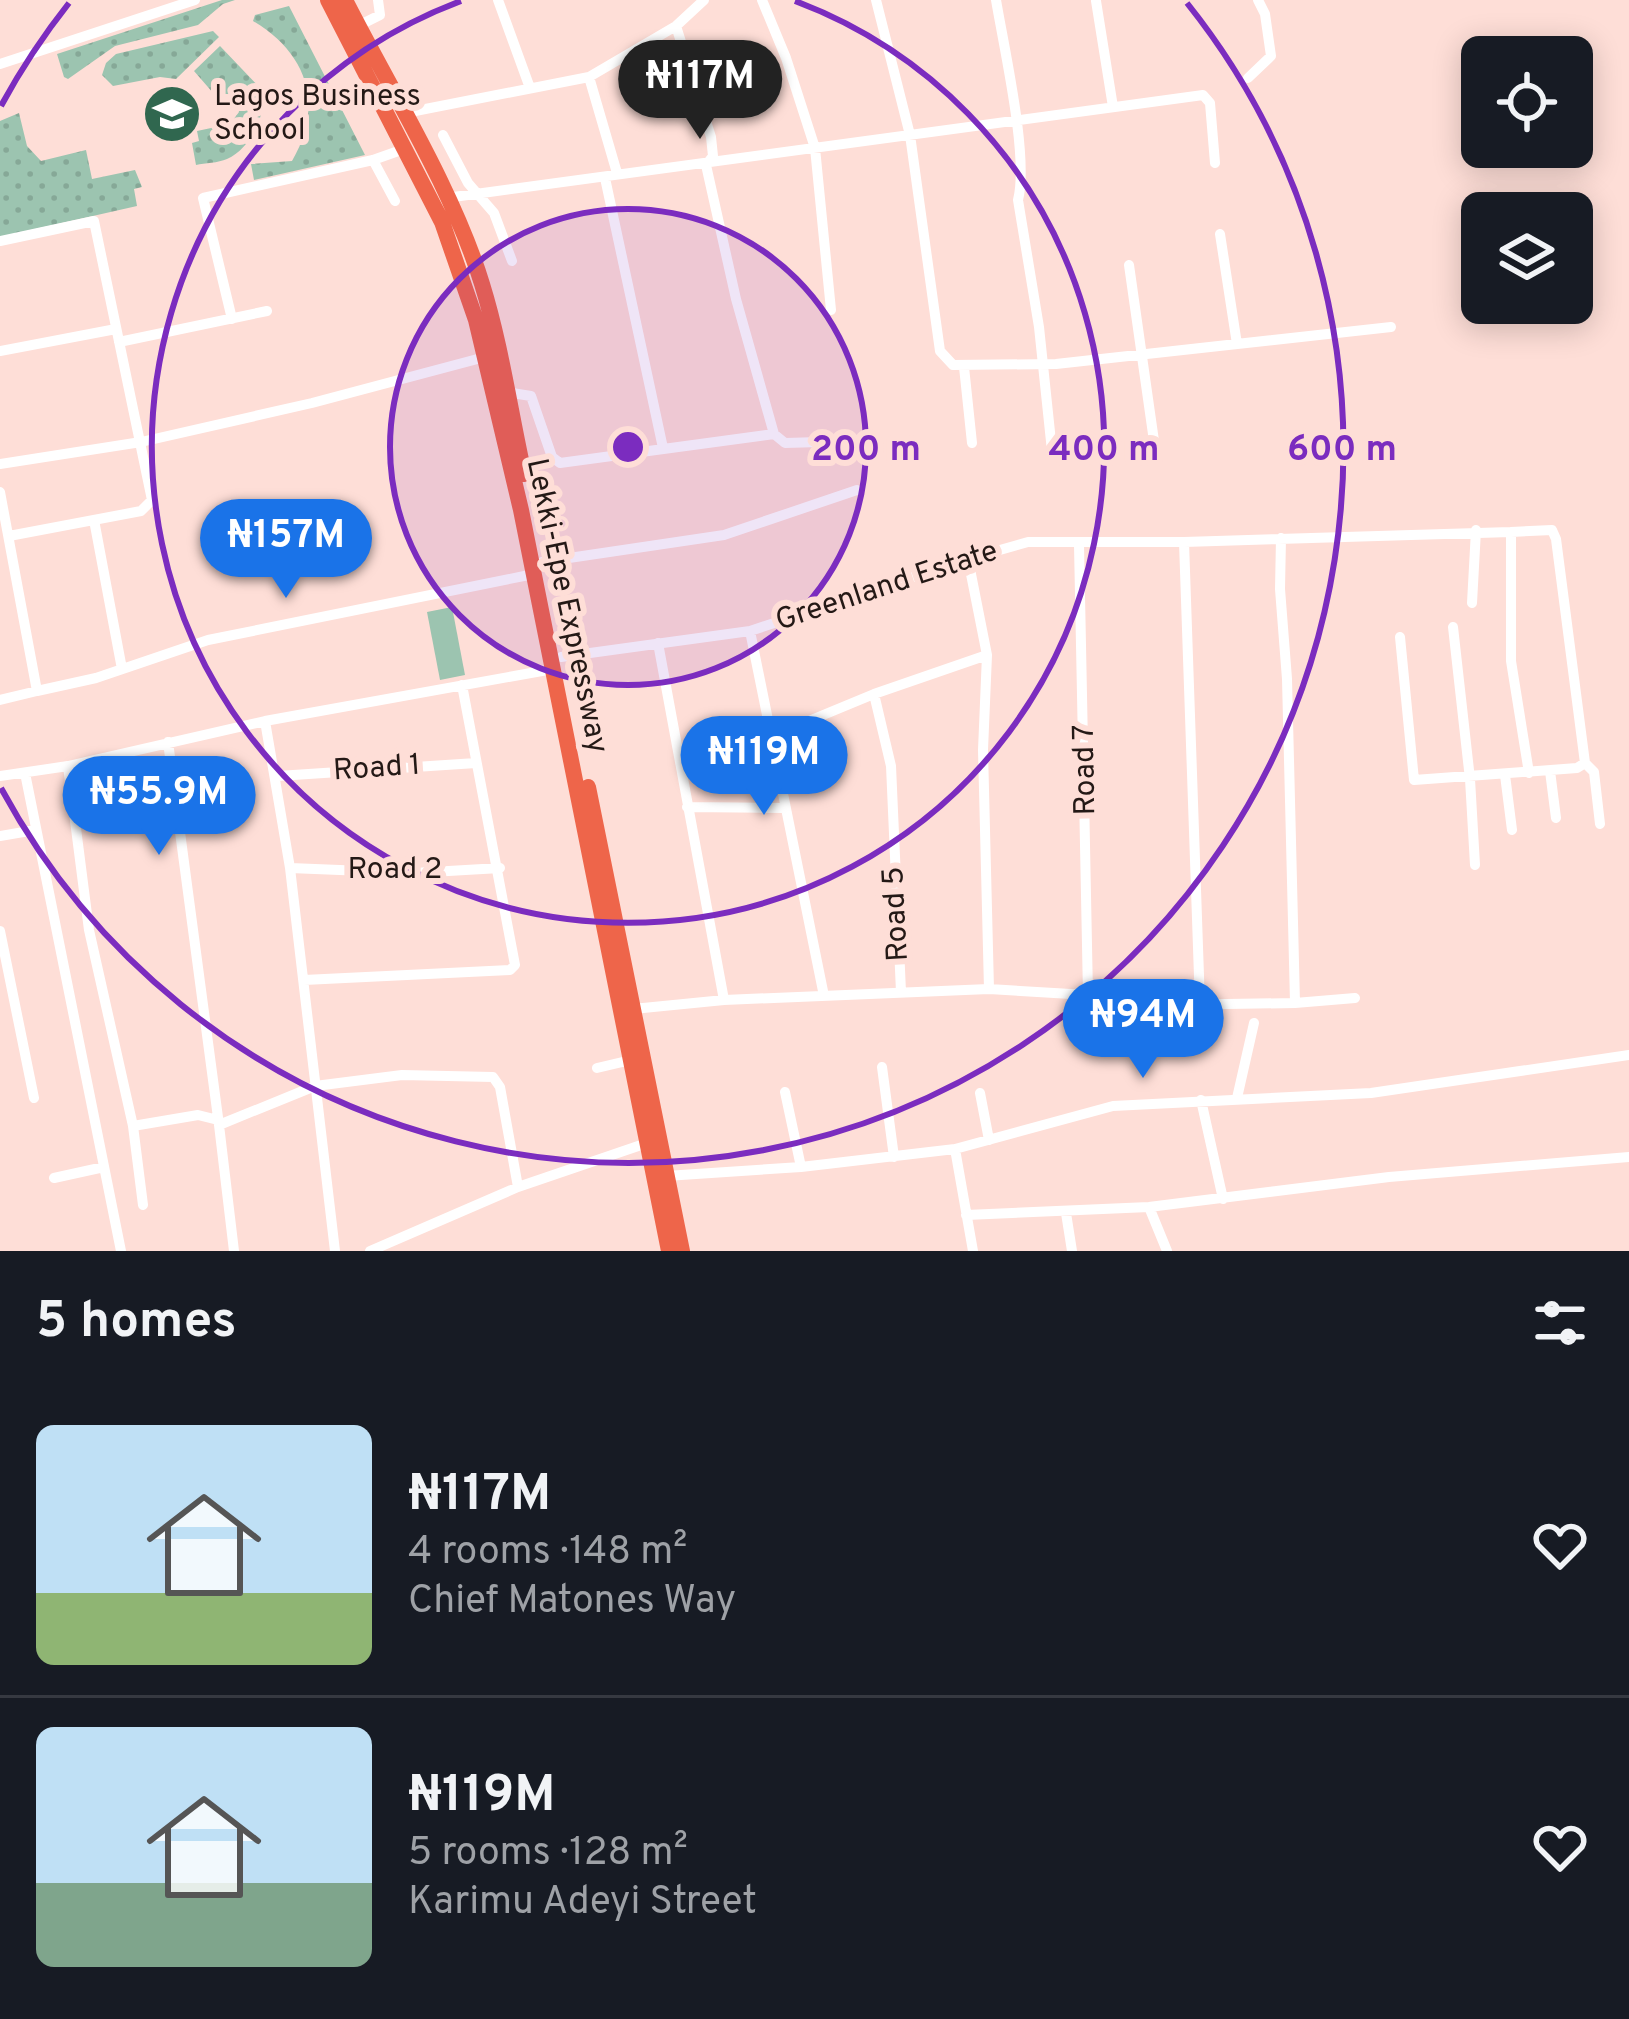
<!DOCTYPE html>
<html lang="en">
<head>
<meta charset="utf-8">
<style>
  :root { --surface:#171b24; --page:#20242c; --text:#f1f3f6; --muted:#9ea1a6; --line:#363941; --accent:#1a73e8 }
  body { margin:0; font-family:Overpass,sans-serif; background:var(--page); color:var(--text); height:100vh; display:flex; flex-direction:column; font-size:45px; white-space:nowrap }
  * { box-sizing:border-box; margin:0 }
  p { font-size:39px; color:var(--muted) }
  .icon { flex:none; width:66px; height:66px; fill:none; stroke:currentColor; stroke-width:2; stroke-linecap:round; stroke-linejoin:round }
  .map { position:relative; height:1251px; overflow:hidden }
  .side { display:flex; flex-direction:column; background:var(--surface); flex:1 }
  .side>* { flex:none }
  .controls { position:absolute; left:1461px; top:36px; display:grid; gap:24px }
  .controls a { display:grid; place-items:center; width:132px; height:132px; border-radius:18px; background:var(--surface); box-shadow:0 6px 30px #0003; font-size:60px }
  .price { position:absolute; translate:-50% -102px; padding:0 27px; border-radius:42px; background:var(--accent); color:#fff; font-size:39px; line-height:78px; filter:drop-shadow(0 3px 6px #0008) }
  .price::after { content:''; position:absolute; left:50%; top:72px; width:36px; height:27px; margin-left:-18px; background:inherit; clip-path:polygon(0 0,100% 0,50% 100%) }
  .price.selected { background:#222; color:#fff }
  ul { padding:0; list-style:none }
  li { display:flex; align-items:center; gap:36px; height:300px; padding:0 36px }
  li+li { border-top:3px solid var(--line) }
  li span { display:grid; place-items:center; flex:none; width:336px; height:240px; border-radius:18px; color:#555 }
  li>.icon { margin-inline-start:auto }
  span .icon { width:144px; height:144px; fill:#fffc; stroke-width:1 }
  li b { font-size:51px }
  h2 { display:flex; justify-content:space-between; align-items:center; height:144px; padding:0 36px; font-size:51px }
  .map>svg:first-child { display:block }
  .grass { fill:url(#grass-dots) }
  .park { fill:#9cc4b0 }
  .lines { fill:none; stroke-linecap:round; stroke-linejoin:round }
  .minor { stroke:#fff; stroke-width:10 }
  .highway { stroke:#ee654a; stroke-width:16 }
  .ring { fill:none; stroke:#7b2cbf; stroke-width:6 }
  .labels { text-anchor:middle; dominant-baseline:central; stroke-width:12; stroke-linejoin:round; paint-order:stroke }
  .poi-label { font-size:30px; fill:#241916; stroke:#feded7; text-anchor:start }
  .street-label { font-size:30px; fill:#241916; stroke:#feded7 }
  .centre { fill:#7b2cbf; stroke:#feded7; stroke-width:6 }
  .ring-label { font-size:36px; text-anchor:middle; font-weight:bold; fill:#7b2cbf; stroke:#feded7; stroke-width:12; stroke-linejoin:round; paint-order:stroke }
</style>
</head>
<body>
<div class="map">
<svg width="1629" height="1251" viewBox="0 0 1629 1251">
  <defs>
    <pattern id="grass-dots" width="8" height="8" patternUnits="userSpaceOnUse" patternTransform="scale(3)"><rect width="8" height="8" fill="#9cc4b0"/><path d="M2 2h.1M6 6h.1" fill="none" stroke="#86a897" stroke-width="1.8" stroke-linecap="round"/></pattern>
  </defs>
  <rect width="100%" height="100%" fill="#feded7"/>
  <path class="grass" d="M222 0H235L223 4 198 25 115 46 68 79 64 77 57 54Z
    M289 6 365 155 254 180 251 164 292 161C325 105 307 53 253 21L255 15Z
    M213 31 219 37 176 79 160 77 113 86 102 75 106 63 116 54Z
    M220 46 262 90C267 115 251 148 227 159 218 163 205 163 196 165L192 143 199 141 197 131 230 124 239 112 236 99 228 94H214L194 71Z
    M19 113 27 146 41 161 86 150 92 179 135 170 142 187 134 189 137 206 0 237V121Z"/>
  <path class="park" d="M452 607 465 675 440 680 427 612Z"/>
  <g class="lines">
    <path class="minor" d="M498 0 530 88
      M762 0 786 58 815 148 831 310
      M876 0 910 135 940 351 953 365 1056 364 1391 327
      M996 0C1004 48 1029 157 1018 200L1039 327 1052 451
      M1096 1 1113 107
      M358 26 380 15 378 0
      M676 26 711 137 713 156 706 165 736 299 774 434
      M0 64 195 0
      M589 77 617 173
      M1248 78 1271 56 1265 14 1258 0
      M405 113 589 77 676 26 704 0
      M443 135 468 183 494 213 512 261
      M373 160 395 201
      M605 178 663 448
      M446 198 1203 95 1210 103 1215 163
      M1220 234 1237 344
      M0 241 94 221 152 500 141 511 9 536
      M1129 265 1154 441
      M232 319 203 198 373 160 404 149
      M119 342 267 311
      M0 351 116 329
      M964 367 972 443
      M506 392 531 396 552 457 560 463 774 434 785 443 855 441
      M0 464 141 442 312 403 485 357
      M0 492 37 691 96 678 208 640 534 574
      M94 520 122 669
      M1281 538 1280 589 1287 679 1295 1003
      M1184 542 1511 532V661L1529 773
      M1079 545 1088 995
      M968 559 987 655 983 750 989 989
      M542 562 724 535 857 490
      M1472 603 1476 530
      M1453 627 1470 779 1475 865
      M750 631 824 996
      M1400 637 1414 780 1577 768 1585 763 1556 539 1552 530 1511 532
      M658 643 724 1000
      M561 657 750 631 968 559 1028 542H1184L1200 1005
      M874 694 891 766 901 992
      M0 700 37 691
      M265 721 290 868 335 1251
      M770 737 874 694 987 655
      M168 742 219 1125
      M1585 763 1594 772 1600 824
      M68 766 89 930 133 1126
      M1550 771 1556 818
      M25 773 121 1251
      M1505 775 1512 830
      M0 776 68 766 265 721 553 669
      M278 776 476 763
      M687 807 786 808
      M0 836 35 830
      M290 868 414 873 500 868
      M0 931 34 1098
      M304 980 510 970 515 965 462 685
      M633 1009 724 1000 989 989 1088 995 1166 1005 1295 1003 1355 998
      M882 1067 894 1157
      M597 1068 631 1060
      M785 1092 801 1167
      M980 1093 989 1140
      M1237 1098 1254 1023
      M1201 1100 1223 1199
      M955 1149 973 1251
      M666 1176 801 1167 955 1149 1113 1106 1371 1093 1629 1055
      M54 1178 104 1167
      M143 1205 133 1126 198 1115 218 1120
      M1149 1207 1167 1251
      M1066 1213 1072 1251
      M966 1215 1149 1207 1389 1177 1629 1157
      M234 1251 219 1125 315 1086 402 1075 493 1077 500 1087 518 1187
      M370 1251 518 1187 647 1143"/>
    <path class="highway" d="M328 0 442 222 476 320 521 510 669 1251
      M345 0C390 89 453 189 482 284 501 345 510 411 524 474
      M588 787 682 1251"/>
  </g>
  <circle cx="628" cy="447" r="238" fill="#7b2cbf" fill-opacity=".12"/>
  <g class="ring">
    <circle cx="628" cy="447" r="238"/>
    <path d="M795 1A476 476 0 1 1 461 1"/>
    <path d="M1 106A714 714 0 0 1 69 3M1187 3A714 714 0 1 1 1 788"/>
  </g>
  <defs>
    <symbol id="university-disc" viewBox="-11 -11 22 22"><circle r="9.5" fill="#30674f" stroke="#feded7"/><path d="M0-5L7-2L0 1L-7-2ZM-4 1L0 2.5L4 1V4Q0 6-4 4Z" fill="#fff"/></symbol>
  </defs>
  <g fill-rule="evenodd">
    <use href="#university-disc" x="139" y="81" width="66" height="66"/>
  </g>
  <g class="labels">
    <g class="poi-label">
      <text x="214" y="97">Lagos Business<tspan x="214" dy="34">School</tspan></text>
    </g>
    <g class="street-label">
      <text transform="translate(887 587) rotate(-18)">Greenland Estate</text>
      <text transform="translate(566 606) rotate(78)">Lekki-Epe Expressway</text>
      <text transform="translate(377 769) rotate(-4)">Road 1</text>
      <text transform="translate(1086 770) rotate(-91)">Road 7</text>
      <text x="395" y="870">Road 2</text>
      <text transform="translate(897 914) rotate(-93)">Road 5</text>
    </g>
  </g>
  <circle cx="628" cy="447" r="18" class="centre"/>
  <g class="ring-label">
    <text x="866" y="460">200 m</text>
    <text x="1104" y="460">400 m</text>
    <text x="1342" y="460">600 m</text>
  </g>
</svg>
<div class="controls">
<a><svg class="icon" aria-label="locate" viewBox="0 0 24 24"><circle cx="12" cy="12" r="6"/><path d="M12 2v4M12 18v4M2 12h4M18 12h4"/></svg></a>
<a><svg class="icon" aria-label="layers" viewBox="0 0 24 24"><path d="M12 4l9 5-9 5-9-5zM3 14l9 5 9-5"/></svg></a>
</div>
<b class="price selected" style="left:700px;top:142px">₦117M</b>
<b class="price" style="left:286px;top:601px">₦157M</b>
<b class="price" style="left:764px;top:818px">₦119M</b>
<b class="price" style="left:159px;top:858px">₦55.9M</b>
<b class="price" style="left:1143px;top:1081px">₦94M</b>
</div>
<section class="side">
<h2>5 homes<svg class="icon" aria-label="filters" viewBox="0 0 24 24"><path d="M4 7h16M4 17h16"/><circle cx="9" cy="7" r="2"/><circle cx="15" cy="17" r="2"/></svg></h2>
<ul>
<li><span style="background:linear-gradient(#bfe0f5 70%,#8fb573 0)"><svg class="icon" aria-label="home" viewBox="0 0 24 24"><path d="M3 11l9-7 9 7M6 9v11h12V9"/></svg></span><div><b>₦117M</b><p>4 rooms · 148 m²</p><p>Chief Matones Way</p></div><svg class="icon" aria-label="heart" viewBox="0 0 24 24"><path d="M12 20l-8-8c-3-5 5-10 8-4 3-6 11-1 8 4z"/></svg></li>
<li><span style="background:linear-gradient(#bfe0f5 65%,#7fa58c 0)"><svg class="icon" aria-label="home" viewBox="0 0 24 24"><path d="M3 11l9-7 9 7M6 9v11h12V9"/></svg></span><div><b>₦119M</b><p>5 rooms · 128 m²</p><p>Karimu Adeyi Street</p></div><svg class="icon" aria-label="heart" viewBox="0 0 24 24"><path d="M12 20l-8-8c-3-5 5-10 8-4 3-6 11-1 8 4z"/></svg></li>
</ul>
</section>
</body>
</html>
